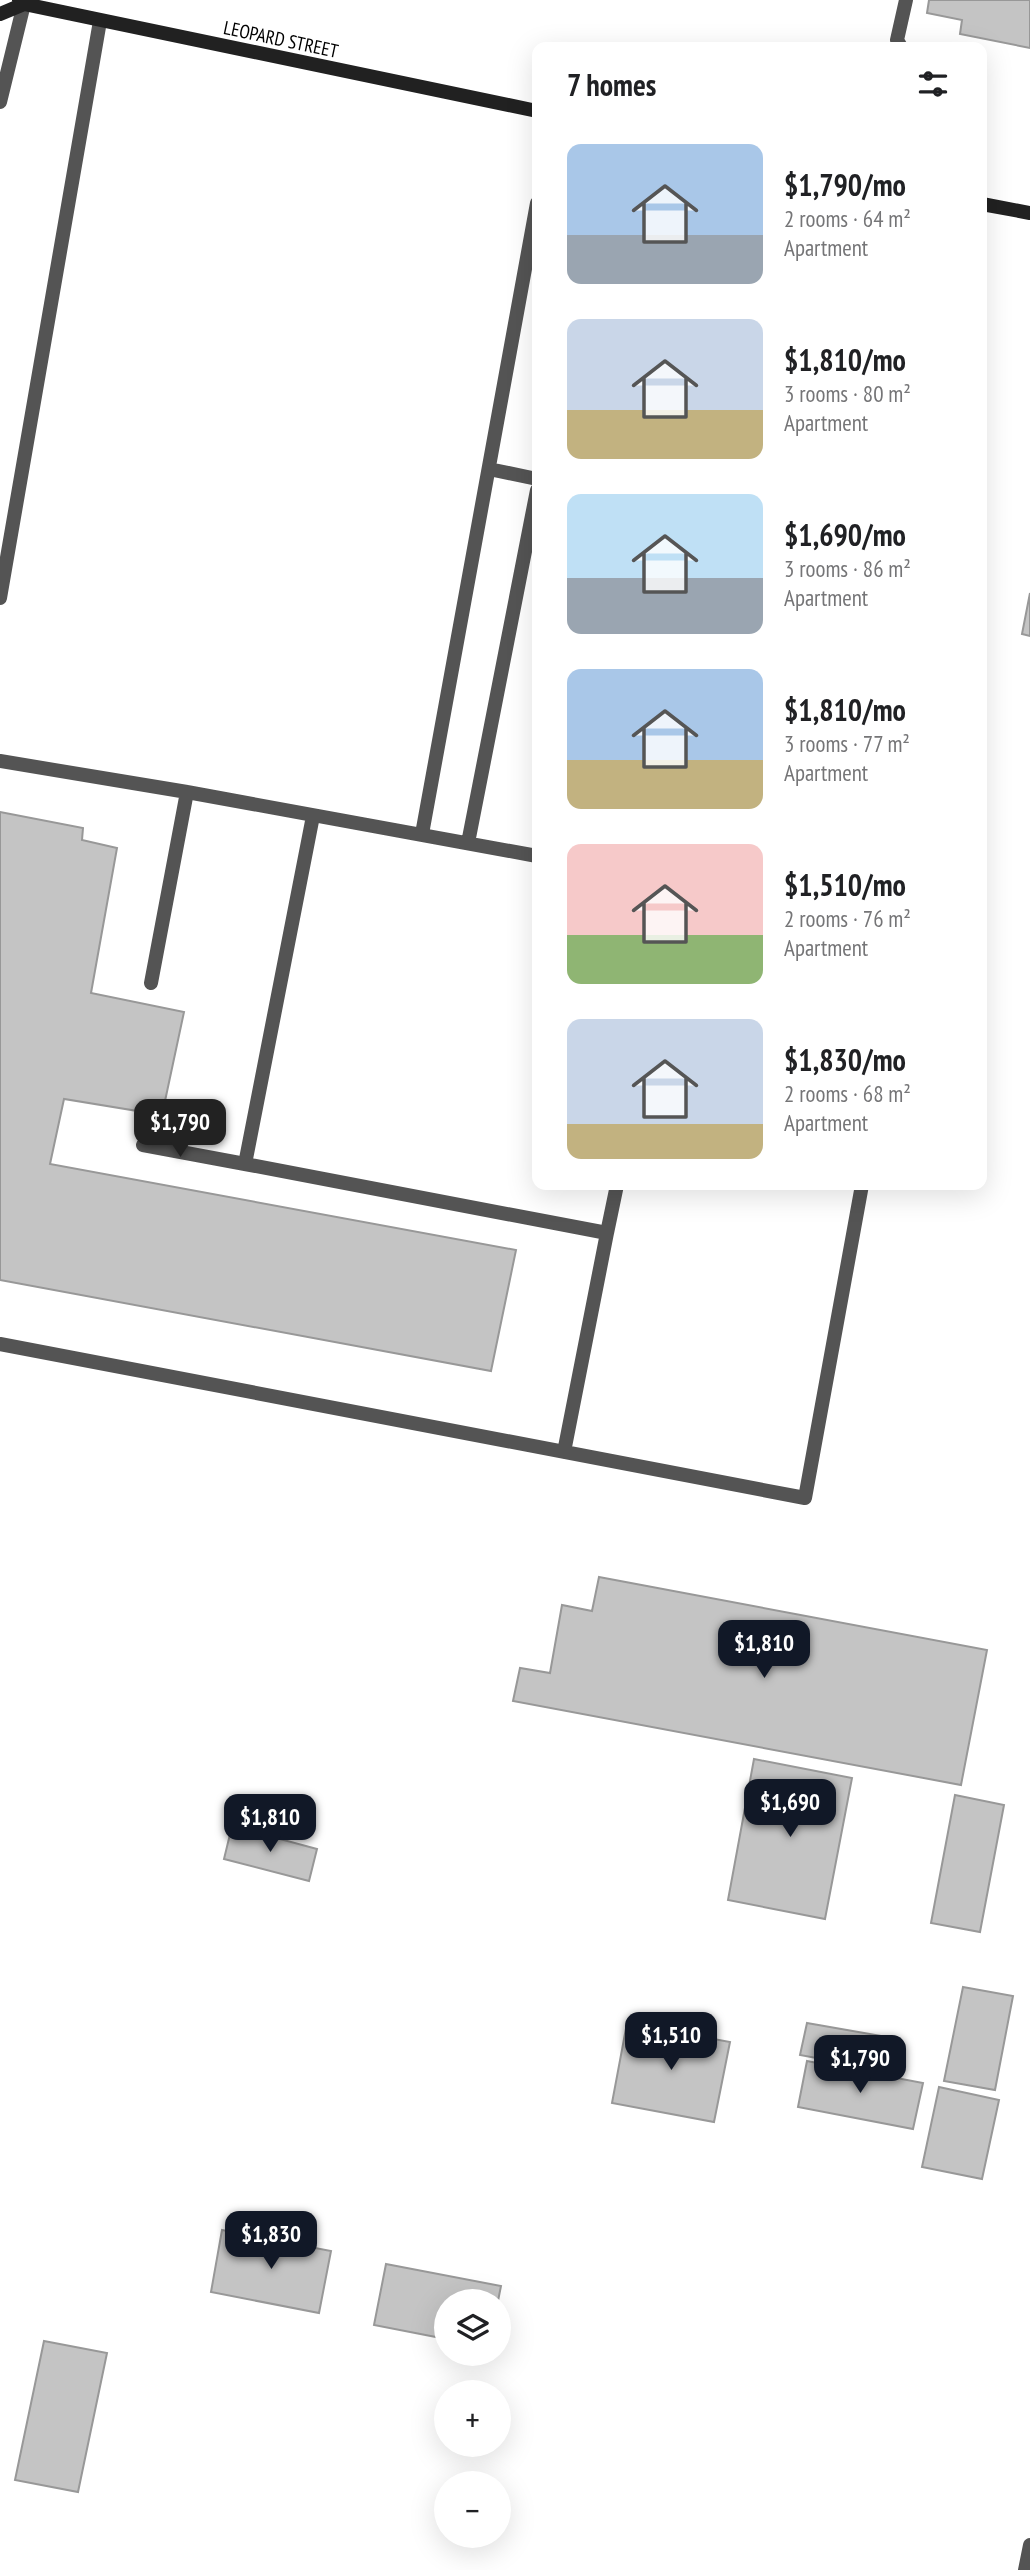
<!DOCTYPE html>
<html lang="en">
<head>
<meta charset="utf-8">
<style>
  :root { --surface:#fff; --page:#f2f2f2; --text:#202124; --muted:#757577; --accent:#111827 }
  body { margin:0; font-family:"PT Sans Narrow",sans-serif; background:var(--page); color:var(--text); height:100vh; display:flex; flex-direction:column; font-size:26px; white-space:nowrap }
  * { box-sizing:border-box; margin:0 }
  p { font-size:23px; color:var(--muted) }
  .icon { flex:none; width:38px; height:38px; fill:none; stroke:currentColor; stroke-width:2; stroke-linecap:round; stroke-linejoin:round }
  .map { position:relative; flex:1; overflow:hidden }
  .side { position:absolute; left:532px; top:42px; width:455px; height:1148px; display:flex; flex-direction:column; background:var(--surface); border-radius:14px; box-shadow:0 7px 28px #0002 }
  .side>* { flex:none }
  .fabs { position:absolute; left:434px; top:2289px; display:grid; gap:14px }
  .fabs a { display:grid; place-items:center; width:77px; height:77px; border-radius:50%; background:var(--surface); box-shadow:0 7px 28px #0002; font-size:35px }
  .price { position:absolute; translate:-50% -60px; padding:0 16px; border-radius:14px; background:var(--accent); color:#fff; font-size:23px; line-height:46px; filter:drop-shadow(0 2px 4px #0008) }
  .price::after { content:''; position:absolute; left:50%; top:42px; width:21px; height:16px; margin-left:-10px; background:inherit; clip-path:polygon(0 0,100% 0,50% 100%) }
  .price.active { background:#222; color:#fff }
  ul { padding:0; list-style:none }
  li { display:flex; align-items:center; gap:21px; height:175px; padding:0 35px }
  li span { display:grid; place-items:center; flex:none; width:196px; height:140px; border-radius:14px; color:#555 }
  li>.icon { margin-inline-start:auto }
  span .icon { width:84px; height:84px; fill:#fffc; stroke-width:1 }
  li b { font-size:30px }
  h2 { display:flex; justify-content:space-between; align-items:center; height:84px; padding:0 35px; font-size:30px }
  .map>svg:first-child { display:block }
  .building { fill:#c4c4c4; stroke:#989898; stroke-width:2 }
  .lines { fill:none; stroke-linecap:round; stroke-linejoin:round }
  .service { stroke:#545454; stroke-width:14 }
  .minor { stroke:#545454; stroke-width:14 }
  .secondary { stroke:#212121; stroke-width:14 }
  .labels { text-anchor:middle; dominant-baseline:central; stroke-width:5; stroke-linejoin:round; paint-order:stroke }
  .street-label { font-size:19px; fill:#000; stroke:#fff }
</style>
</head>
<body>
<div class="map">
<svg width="1030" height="2570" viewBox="0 0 1030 2570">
  <rect width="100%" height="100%" fill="#fff"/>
  <path class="building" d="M929 0H1030V48L960 34 962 20 927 13Z
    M1030 593V636L1022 634Z
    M0 812 83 828 82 840 117 848 91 993 184 1012 162 1115 64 1099 50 1164 516 1250 491 1371 0 1280Z
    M599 1577 987 1650 961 1785 513 1701 520 1668 550 1673 562 1605 592 1611Z
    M754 1759 852 1778 825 1919 728 1900Z
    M955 1795 1004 1805 980 1932 931 1923Z
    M232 1826 317 1849 309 1881 224 1859Z
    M963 1987 1013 1996 995 2090 944 2081Z
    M627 2023 730 2042 714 2122 612 2103Z
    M807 2023 887 2037 881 2070 800 2055Z
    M807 2061 923 2083 913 2129 798 2107Z
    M939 2087 999 2100 982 2179 922 2167Z
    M222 2230 331 2251 319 2313 211 2292Z
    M386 2264 501 2286 498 2301H446V2339L374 2325Z
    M44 2341 107 2353 78 2492 15 2480Z"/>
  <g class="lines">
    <path class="service" d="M901 47 897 40 906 0
      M0 102 24 4
      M489 469 537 479
      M0 598 100 21
      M0 761 187 792 537 856
      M313 816 245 1164 607 1233 617 1185
      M422 834 537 203
      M468 843 537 490
      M151 983 187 792
      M143 1145 245 1164
      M0 1344 805 1498 862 1185
      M564 1452 607 1233"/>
    <path class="minor" d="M1025 2570 1030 2545"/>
    <path class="secondary" d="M19 0 24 4 537 111
      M0 14 24 4
      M982 204 1030 213"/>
  </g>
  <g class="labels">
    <g class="street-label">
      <text transform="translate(281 39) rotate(12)">LEOPARD STREET</text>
    </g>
  </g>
</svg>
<div class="fabs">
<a><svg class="icon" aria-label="layers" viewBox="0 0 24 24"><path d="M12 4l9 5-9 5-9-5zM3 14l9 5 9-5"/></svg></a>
<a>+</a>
<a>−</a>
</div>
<b class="price active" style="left:180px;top:1159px">$1,790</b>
<b class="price" style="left:764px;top:1680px">$1,810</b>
<b class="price" style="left:790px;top:1839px">$1,690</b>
<b class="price" style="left:270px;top:1854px">$1,810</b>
<b class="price" style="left:671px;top:2072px">$1,510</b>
<b class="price" style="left:860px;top:2095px">$1,790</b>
<b class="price" style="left:271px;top:2271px">$1,830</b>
<section class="side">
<h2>7 homes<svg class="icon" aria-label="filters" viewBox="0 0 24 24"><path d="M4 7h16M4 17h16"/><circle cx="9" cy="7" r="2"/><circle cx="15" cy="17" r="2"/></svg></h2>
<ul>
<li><span style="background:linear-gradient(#a9c7e8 65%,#9aa5b1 0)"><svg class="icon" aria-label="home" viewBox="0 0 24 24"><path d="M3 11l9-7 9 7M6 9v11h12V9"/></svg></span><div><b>$1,790/mo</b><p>2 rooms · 64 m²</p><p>Apartment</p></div></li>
<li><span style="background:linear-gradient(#c9d6e8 65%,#c2b280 0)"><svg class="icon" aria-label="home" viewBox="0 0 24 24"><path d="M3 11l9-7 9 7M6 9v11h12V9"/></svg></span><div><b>$1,810/mo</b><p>3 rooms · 80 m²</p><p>Apartment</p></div></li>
<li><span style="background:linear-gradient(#bfe0f5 60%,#9aa5b1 0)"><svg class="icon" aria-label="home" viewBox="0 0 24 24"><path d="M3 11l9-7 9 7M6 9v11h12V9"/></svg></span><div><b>$1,690/mo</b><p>3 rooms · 86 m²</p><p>Apartment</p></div></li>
<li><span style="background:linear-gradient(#a9c7e8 65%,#c2b280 0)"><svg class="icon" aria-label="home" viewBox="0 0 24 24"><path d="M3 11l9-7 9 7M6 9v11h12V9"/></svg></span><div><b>$1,810/mo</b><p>3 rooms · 77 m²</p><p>Apartment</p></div></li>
<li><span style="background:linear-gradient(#f6c9c9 65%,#8fb573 0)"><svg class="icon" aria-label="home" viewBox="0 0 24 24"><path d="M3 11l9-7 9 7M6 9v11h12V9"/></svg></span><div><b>$1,510/mo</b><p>2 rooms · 76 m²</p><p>Apartment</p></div></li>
<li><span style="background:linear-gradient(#c9d6e8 75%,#c2b280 0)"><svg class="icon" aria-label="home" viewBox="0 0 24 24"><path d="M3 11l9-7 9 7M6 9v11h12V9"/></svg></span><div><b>$1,830/mo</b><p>2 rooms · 68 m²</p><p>Apartment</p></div></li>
</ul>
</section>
</div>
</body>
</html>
